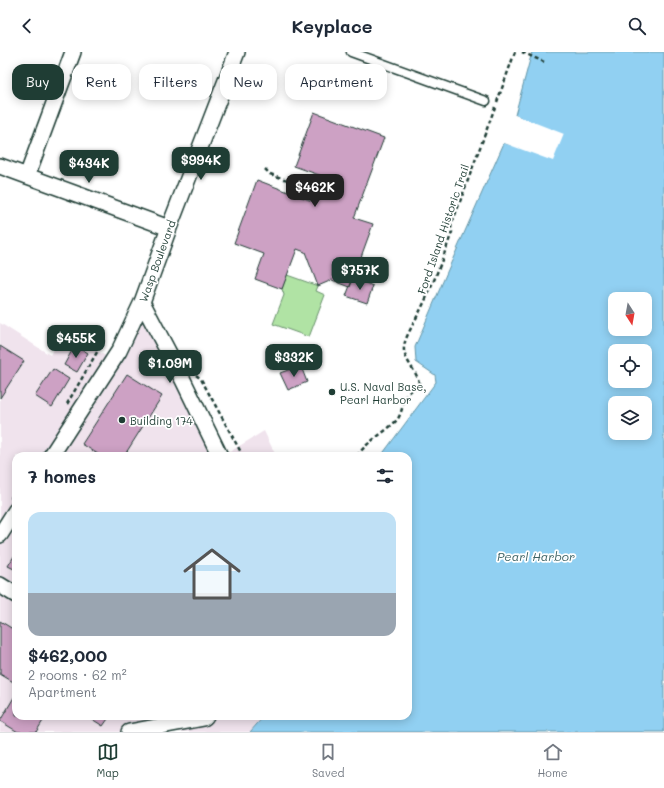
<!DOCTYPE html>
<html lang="en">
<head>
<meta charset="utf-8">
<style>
  :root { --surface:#fff; --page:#f6f6f7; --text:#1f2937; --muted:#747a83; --line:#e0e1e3; --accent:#1f3d34 }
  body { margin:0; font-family:Mali,sans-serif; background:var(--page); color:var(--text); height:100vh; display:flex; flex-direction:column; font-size:15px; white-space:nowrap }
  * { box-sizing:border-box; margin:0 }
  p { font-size:13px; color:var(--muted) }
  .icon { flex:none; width:22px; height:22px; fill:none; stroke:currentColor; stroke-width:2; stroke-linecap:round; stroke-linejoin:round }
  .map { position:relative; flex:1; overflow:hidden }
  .panel { position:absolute; left:12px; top:400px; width:400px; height:268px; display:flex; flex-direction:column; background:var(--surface); border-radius:12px; box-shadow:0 2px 10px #0003 }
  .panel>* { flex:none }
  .guide { position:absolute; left:12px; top:12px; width:400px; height:36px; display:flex; gap:8px }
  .needle { width:26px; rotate:169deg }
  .tools { position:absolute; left:608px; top:240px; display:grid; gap:8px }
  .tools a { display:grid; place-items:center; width:44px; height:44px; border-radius:8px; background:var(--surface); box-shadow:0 2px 10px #0003; font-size:20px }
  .price { position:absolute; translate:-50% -34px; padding:0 9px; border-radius:8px; background:var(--accent); color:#fff; font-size:13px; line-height:26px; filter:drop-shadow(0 1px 2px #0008) }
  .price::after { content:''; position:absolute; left:50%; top:24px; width:12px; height:9px; margin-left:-6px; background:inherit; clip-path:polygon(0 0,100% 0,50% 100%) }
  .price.current { background:#222; color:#fff }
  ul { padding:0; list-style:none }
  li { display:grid; align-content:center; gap:8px; height:212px; padding:0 16px }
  li span { display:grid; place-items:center; height:124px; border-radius:12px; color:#555 }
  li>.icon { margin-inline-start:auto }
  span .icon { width:72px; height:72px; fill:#fffc; stroke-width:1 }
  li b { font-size:17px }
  h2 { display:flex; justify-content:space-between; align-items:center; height:48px; padding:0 16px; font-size:17px }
  .tag { padding:0 14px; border-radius:12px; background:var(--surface); box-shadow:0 2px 10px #0003; font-size:14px; line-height:36px }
  .tag.current { background:var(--accent); color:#fff }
  header { display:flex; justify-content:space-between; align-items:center; height:52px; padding:0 16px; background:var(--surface); font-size:18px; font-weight:700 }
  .menu { display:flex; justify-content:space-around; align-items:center; height:56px; border-top:1px solid var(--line); background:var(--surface); font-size:11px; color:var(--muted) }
  .menu a { display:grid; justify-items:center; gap:2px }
  .menu .current { color:var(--accent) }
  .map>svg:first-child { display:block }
  .built { fill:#f0e3ed }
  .green { fill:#b0e3a4; stroke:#68906c }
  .water { fill:#91d0f2; stroke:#6395a6; fill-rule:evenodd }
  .pier { fill:#fff }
  .building { fill:#cda1c4; stroke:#1f3d34 }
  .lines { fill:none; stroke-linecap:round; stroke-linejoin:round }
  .service-casing { stroke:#1f3d34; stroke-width:11 }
  .minor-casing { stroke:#1f3d34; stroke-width:18 }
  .path { stroke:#1f3d34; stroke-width:2.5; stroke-dasharray:4 3; stroke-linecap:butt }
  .service { stroke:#fff; stroke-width:8 }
  .minor { stroke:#fff; stroke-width:15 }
  .poi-dot { fill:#1f3d34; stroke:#fff; stroke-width:1.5 }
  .labels { text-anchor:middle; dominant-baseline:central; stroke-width:3.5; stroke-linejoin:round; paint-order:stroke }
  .street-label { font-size:11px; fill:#1f3d34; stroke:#fff }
  .poi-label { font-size:11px; fill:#1f3d34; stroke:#fff; text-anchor:start }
  .water-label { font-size:12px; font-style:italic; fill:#3c6264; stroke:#fff }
</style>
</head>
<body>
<header><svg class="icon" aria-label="back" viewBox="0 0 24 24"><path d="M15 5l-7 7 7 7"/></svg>Keyplace<svg class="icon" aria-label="search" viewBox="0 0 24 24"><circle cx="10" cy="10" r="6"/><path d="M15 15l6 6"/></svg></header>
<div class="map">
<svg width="664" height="680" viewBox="0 0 664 680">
  <rect width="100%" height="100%" fill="#fff"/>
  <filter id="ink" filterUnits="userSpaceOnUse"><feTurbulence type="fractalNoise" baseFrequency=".025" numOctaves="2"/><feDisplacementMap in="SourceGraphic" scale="8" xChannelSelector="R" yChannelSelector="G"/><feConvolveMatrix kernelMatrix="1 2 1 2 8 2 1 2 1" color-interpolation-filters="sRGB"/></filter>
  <g filter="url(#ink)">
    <path class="built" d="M142 250 220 404H16V664H264L250 680H0V271L50 303 63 280 113 308Z
      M264 379 276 404H223Z"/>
    <path class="green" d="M287 223 318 234 316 239 325 243 309 285 273 272 284 243 282 237Z"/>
    <path class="water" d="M532 0H664V680H250L264 664H408V404H381L436 330 435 323 416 310 415 295 447 220 504 91 511 93 522 66 515 63ZM615 247H645V277H615ZM615 299H645V329H615ZM615 351H645V381H615Z"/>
    <path class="pier" d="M515 63 564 82 553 109 504 91 505 89 510 91 520 67 515 65Z"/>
    <path class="building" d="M314 60 384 86 354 166 373 172 350 235 332 228 318 234 305 200 297 197 282 237 255 227 264 202 234 191 257 128 312 149 322 124 294 114Z
      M353 226 373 234 367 251 346 244Z
      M75 293 88 301 77 320 64 313Z
      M0 294 24 309 0 346Z
      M296 315 302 317 307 330 288 338 280 321Z
      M53 317 69 327 52 355 35 344Z
      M127 322 162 344 124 404H101L82 392Z
      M16 501V518L8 514Z
      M0 569 16 579V630L15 631 0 622Z
      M16 642V664H46L36 680H18L0 669Z
      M87 664H110L103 674Z"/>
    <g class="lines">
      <defs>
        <path id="service" d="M351 0 486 49"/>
        <path id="minor" d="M0 114 169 176
          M27 124 73 0
          M142 250 183 328 220 404
          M51 404 119 299 142 250 169 176 237 0
          M0 483 16 458
          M0 533 16 543
          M129 680 204 666 206 664"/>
      </defs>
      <use href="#service" class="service-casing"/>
      <use href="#minor" class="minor-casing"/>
      <path class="path" d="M522 0 544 10
        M497 50 515 0
        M265 117 270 122 316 138
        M196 323 201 327 243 404
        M67 352 104 288
        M357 404C367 389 385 381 397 368 403 360 402 349 408 342 411 337 417 337 419 331 417 319 406 311 404 299 403 289 410 279 414 270 430 242 441 211 452 180L451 174 495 55
        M11 446 16 438"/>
      <use href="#service" class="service"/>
      <use href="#minor" class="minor"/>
    </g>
  </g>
  <g class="poi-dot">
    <circle cx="332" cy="340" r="4"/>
    <circle cx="122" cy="368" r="4"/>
  </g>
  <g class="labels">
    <g class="street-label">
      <text transform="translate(443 177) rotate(-71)">Ford Island Historic Trail</text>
      <text transform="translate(157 209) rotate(-70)">Wasp Boulevard</text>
    </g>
    <g class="poi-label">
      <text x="340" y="334">U.S. Naval Base,<tspan x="340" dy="13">Pearl Harbor</tspan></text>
      <text x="130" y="368">Building 174</text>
    </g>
    <g class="water-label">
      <text x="536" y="504">Pearl Harbor</text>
    </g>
  </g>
</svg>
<div class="tools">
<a><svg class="needle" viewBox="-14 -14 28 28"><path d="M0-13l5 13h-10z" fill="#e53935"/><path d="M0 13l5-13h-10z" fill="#747a83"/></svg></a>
<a><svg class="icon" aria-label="locate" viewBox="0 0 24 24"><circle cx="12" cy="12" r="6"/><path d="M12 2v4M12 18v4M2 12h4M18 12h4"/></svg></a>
<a><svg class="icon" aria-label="layers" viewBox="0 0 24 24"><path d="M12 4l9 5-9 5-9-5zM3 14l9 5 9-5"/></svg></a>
</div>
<b class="price" style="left:201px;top:129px">$994K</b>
<b class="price" style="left:89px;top:132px">$434K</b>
<b class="price current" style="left:315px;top:156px">$462K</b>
<b class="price" style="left:360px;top:239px">$757K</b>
<b class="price" style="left:76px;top:307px">$455K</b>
<b class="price" style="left:294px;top:326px">$332K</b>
<b class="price" style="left:170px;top:332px">$1.09M</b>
<div class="guide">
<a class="tag current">Buy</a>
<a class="tag">Rent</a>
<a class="tag">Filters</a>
<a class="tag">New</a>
<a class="tag">Apartment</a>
</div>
<section class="panel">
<h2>7 homes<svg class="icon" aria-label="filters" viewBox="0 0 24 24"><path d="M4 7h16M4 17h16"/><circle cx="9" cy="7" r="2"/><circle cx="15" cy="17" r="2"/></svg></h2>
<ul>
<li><span style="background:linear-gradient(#bfe0f5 65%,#9aa5b1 0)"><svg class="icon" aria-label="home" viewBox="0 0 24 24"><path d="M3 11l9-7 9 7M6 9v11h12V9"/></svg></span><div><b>$462,000</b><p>2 rooms · 62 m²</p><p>Apartment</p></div></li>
</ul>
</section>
</div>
<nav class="menu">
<a class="current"><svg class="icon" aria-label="map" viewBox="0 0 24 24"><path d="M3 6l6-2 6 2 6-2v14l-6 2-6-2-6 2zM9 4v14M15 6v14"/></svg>Map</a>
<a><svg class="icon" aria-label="saved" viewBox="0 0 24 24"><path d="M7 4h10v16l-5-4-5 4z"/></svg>Saved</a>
<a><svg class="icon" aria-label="home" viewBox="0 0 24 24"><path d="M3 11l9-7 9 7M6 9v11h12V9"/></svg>Home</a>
</nav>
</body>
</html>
